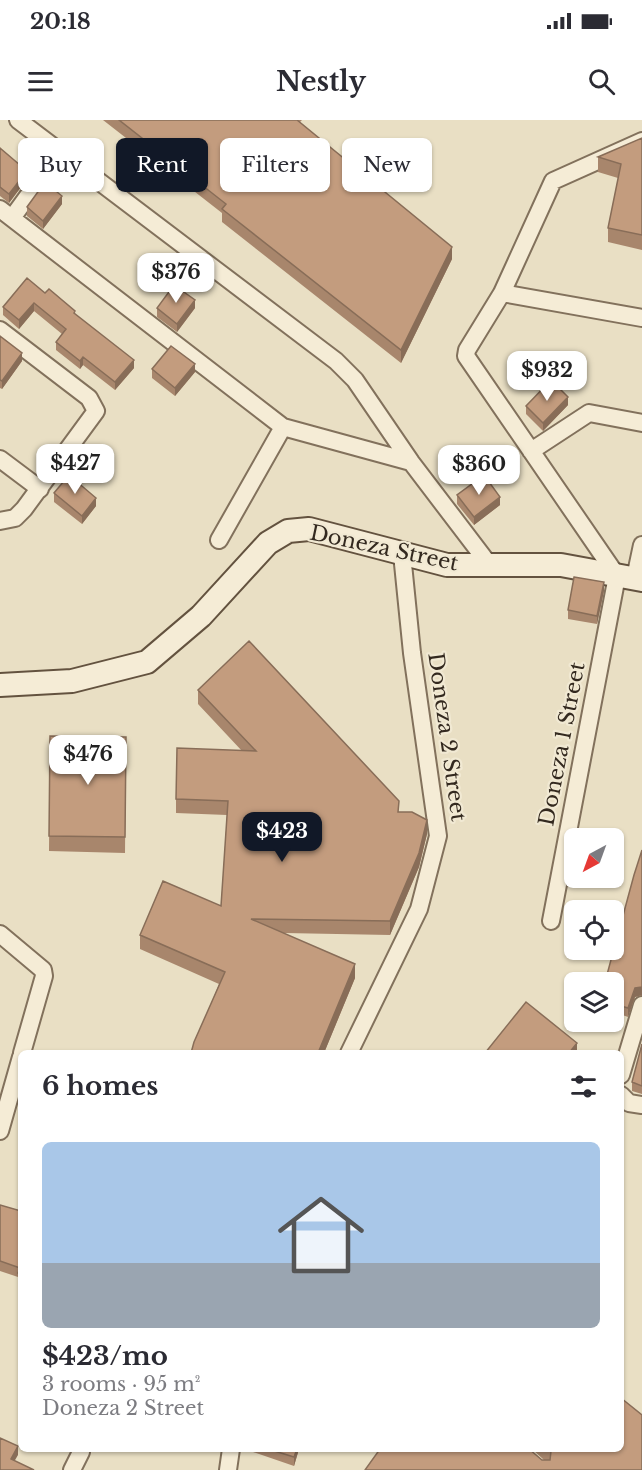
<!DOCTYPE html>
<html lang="en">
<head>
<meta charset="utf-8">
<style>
  :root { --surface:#fff; --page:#f7f7f7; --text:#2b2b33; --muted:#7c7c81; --accent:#111827 }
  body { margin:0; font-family:"Libre Baskerville",serif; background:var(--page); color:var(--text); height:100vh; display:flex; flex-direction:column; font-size:22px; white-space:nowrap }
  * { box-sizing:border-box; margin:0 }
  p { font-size:20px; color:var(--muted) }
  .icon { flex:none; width:33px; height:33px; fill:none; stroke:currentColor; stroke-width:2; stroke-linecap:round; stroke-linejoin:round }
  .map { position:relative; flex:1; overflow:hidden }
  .side { position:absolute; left:18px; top:930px; width:606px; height:402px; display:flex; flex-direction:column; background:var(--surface); border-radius:9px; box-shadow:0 2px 4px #0004 }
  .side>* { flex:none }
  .guide { position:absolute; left:18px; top:18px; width:606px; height:54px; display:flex; gap:12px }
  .needle { width:39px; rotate:221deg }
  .buttons { position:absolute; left:564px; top:708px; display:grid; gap:12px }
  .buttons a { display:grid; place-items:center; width:60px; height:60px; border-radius:9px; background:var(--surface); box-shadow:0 2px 4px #0004; font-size:30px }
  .price { position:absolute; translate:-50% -51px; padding:0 14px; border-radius:12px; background:#fff; color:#222; font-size:20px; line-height:39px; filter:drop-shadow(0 2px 3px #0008) }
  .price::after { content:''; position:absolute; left:50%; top:36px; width:18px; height:14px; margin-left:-9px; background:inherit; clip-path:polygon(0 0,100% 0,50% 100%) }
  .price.selected { background:var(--accent); color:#fff }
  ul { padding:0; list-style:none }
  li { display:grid; align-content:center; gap:12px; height:318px; padding:0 24px }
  li span { display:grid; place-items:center; height:186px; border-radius:9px; color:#555 }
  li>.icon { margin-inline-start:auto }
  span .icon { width:108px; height:108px; fill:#fffc; stroke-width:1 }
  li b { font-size:26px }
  h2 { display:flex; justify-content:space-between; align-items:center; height:72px; padding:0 24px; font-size:26px }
  .tag { padding:0 21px; border-radius:9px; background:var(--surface); box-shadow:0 2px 4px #0004; font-size:21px; line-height:54px }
  .tag.selected { background:var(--accent); color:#fff }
  .status { display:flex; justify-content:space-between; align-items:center; height:42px; padding:0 30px; background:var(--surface); direction:ltr }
  .status svg { height:16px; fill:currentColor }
  header { display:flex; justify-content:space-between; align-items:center; height:78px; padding:0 24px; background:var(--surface); font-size:27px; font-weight:700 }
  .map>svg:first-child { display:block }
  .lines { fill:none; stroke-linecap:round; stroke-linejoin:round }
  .street-casing { stroke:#82715c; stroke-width:20 }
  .secondary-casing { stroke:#63523f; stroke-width:26 }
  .street { stroke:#f5ecd6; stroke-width:16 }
  .secondary { stroke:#f5ecd6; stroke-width:22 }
  .wall { fill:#a8866c }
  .shaded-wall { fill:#886d58 }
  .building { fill:#c39c7e; stroke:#886d58; stroke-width:1.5 }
  .labels { text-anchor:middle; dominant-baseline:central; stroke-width:4.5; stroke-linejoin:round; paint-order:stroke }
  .street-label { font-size:21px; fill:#33291f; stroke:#f1e9d3 }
</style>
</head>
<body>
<div class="status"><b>20:18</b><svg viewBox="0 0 49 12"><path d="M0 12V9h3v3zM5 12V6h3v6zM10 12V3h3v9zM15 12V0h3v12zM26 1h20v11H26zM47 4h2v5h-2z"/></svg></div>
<header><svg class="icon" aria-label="menu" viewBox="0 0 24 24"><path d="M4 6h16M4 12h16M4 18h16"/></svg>Nestly<svg class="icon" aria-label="search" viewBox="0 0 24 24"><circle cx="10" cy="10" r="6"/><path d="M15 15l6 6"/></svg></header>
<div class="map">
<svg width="642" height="1350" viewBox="0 0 642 1350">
  <rect width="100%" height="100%" fill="#e9dfc4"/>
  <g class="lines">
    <defs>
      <path id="street" d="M18 0 336 241 355 260 411 342 491 447
        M0 89 283 307 411 342
        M12 98 60 32
        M502 173 642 198
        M0 210 89 278 96 291 24 389 15 398 0 401
        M531 331 589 293 642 303
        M0 339 40 369
        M219 420 283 307
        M635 458 642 425
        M551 801 617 456 466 236 467 230 502 173 553 61 642 21
        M0 814 43 850 44 856 22 933
        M349 933 419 789 438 716 412 533 402 434
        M621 955 642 885
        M621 975 629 983 642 985
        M0 1011 21 937
        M72 1350 81 1332
        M228 1350 231 1329"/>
      <path id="secondary" d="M0 565 72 561 147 542 201 496 268 423 288 411 309 409 447 445H561L642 460"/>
    </defs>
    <use href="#street" class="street-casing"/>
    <use href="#secondary" class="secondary-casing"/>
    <use href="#street" class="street"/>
    <use href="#secondary" class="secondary"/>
  </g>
  <path class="wall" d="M103 0H302L300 2 452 139 401 243 222 102V93Z
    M642 18V130L608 122V108L618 58 598 52V37Z
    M0 28 27 59 9 83 0 76Z
    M62 84 43 109 27 96V87Z
    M45 173 75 194 134 248 115 270 83 245 80 249 56 230V222L62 214 34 191 19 209 3 195V187Z
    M157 188H195L177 212 157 197Z
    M0 216 22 241 2 269 0 268Z
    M152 249 195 252 175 276 152 258Z
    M568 285 543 311 526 294V286Z
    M54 373 96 386 82 404 54 382Z
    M457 375 500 385 474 405 457 384Z
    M604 471 597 504 568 499V490Z
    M198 570 399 692 427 714 419 747 390 815 284 813 355 858 324 933H191L219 864 140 829V815L221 786 227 695 176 693V679L242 631 198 584Z
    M50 616 126 617 125 733 49 731Z
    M642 730V875L635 877 628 897 614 892V862Z
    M642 924V974L632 971V962Z
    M0 1085 21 1091V1163L18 1162V1157L0 1151Z
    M253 1329H299L294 1346 253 1332Z
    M532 1329H621L642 1350 542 1340H544Z"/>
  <path class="shaded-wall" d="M27 51V59L9 83V74Z
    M62 76V84L43 109V101Z
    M452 127V139L401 243V230Z
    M195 180V188L177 212V204Z
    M34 183V191L19 209V200Z
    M22 233V241L2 269V261Z
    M83 237V245L80 249V241Z
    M134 240V248L115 270V262Z
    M195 244V252L175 276V268Z
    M568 277V285L543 311V303Z
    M500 377V385L474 405V397Z
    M96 378V386L82 404V396Z
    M604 462V471L597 504V496Z
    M427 700V714L419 747 390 815V801Z
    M355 844V858L324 933H318Z
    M642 867V875L635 877 628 897V888L635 868Z
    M577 923V933H569Z
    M18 1326V1335L11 1347V1339Z
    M297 1329H299L294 1346V1337Z"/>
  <path class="building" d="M119 0H297L452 127 401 230 222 89 226 84Z
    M642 18V115L608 108 621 44 598 37Z
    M0 28 27 51 9 74 0 67Z
    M45 62 62 76 43 101 27 87Z
    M27 158 45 173 49 169 75 191 74 193 134 240 115 262 83 237 80 241 56 222 66 209 34 183 19 200 3 187Z
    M174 165 195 180 177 204 157 188Z
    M0 216 22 233 2 261 0 260Z
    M171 226 195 244 175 268 152 249Z
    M551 260 568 277 543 303 526 286Z
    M69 355 96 378 82 396 54 373Z
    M484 355 500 377 474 397 457 375Z
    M574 457 604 462 597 496 568 490Z
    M249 521 399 681 398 692H412L427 700 419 733 390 801 251 799 355 844 318 933H191L194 922 225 852 140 815 163 761 221 786 228 681 176 679 177 628 256 631 198 570Z
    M50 616 126 617 125 717 49 716Z
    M642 730V867L635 868 628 888 614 884V862H605L634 755Z
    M526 882 577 923 569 933H485Z
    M642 924V966L632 962Z
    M0 1085 21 1091V1154L18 1153 20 1148 0 1141Z
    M621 1278 642 1295V1350H365L380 1329H529L542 1340H550L551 1331 548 1329H621Z
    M0 1318 18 1326 11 1339 34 1350H0Z
    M268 1329H297L294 1337Z"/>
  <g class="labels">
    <g class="street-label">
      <text transform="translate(384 428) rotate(12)">Doneza Street</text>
      <text transform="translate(447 617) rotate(82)">Doneza 2 Street</text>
      <text transform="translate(562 624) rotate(-79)">Doneza 1 Street</text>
    </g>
  </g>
</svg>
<div class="buttons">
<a><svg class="needle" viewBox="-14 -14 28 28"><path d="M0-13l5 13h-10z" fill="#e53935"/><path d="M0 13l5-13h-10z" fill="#7c7c81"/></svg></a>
<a><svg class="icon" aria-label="locate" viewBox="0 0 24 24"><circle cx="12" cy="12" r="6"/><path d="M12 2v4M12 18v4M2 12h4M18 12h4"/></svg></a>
<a><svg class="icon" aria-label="layers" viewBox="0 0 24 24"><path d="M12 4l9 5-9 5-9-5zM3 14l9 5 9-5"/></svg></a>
</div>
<b class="price" style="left:176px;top:184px">$376</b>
<b class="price" style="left:547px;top:282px">$932</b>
<b class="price" style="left:75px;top:375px">$427</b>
<b class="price" style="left:479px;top:376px">$360</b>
<b class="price" style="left:88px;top:666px">$476</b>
<b class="price selected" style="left:282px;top:743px">$423</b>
<div class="guide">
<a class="tag">Buy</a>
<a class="tag selected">Rent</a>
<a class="tag">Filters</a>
<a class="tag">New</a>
</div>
<section class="side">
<h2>6 homes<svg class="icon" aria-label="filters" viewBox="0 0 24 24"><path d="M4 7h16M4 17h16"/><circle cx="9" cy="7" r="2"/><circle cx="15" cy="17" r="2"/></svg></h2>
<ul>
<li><span style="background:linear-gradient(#a9c7e8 65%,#9aa5b1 0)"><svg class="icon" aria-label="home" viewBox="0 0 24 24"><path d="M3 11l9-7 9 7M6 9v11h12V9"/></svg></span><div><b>$423/mo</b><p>3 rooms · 95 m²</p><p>Doneza 2 Street</p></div></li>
</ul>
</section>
</div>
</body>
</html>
